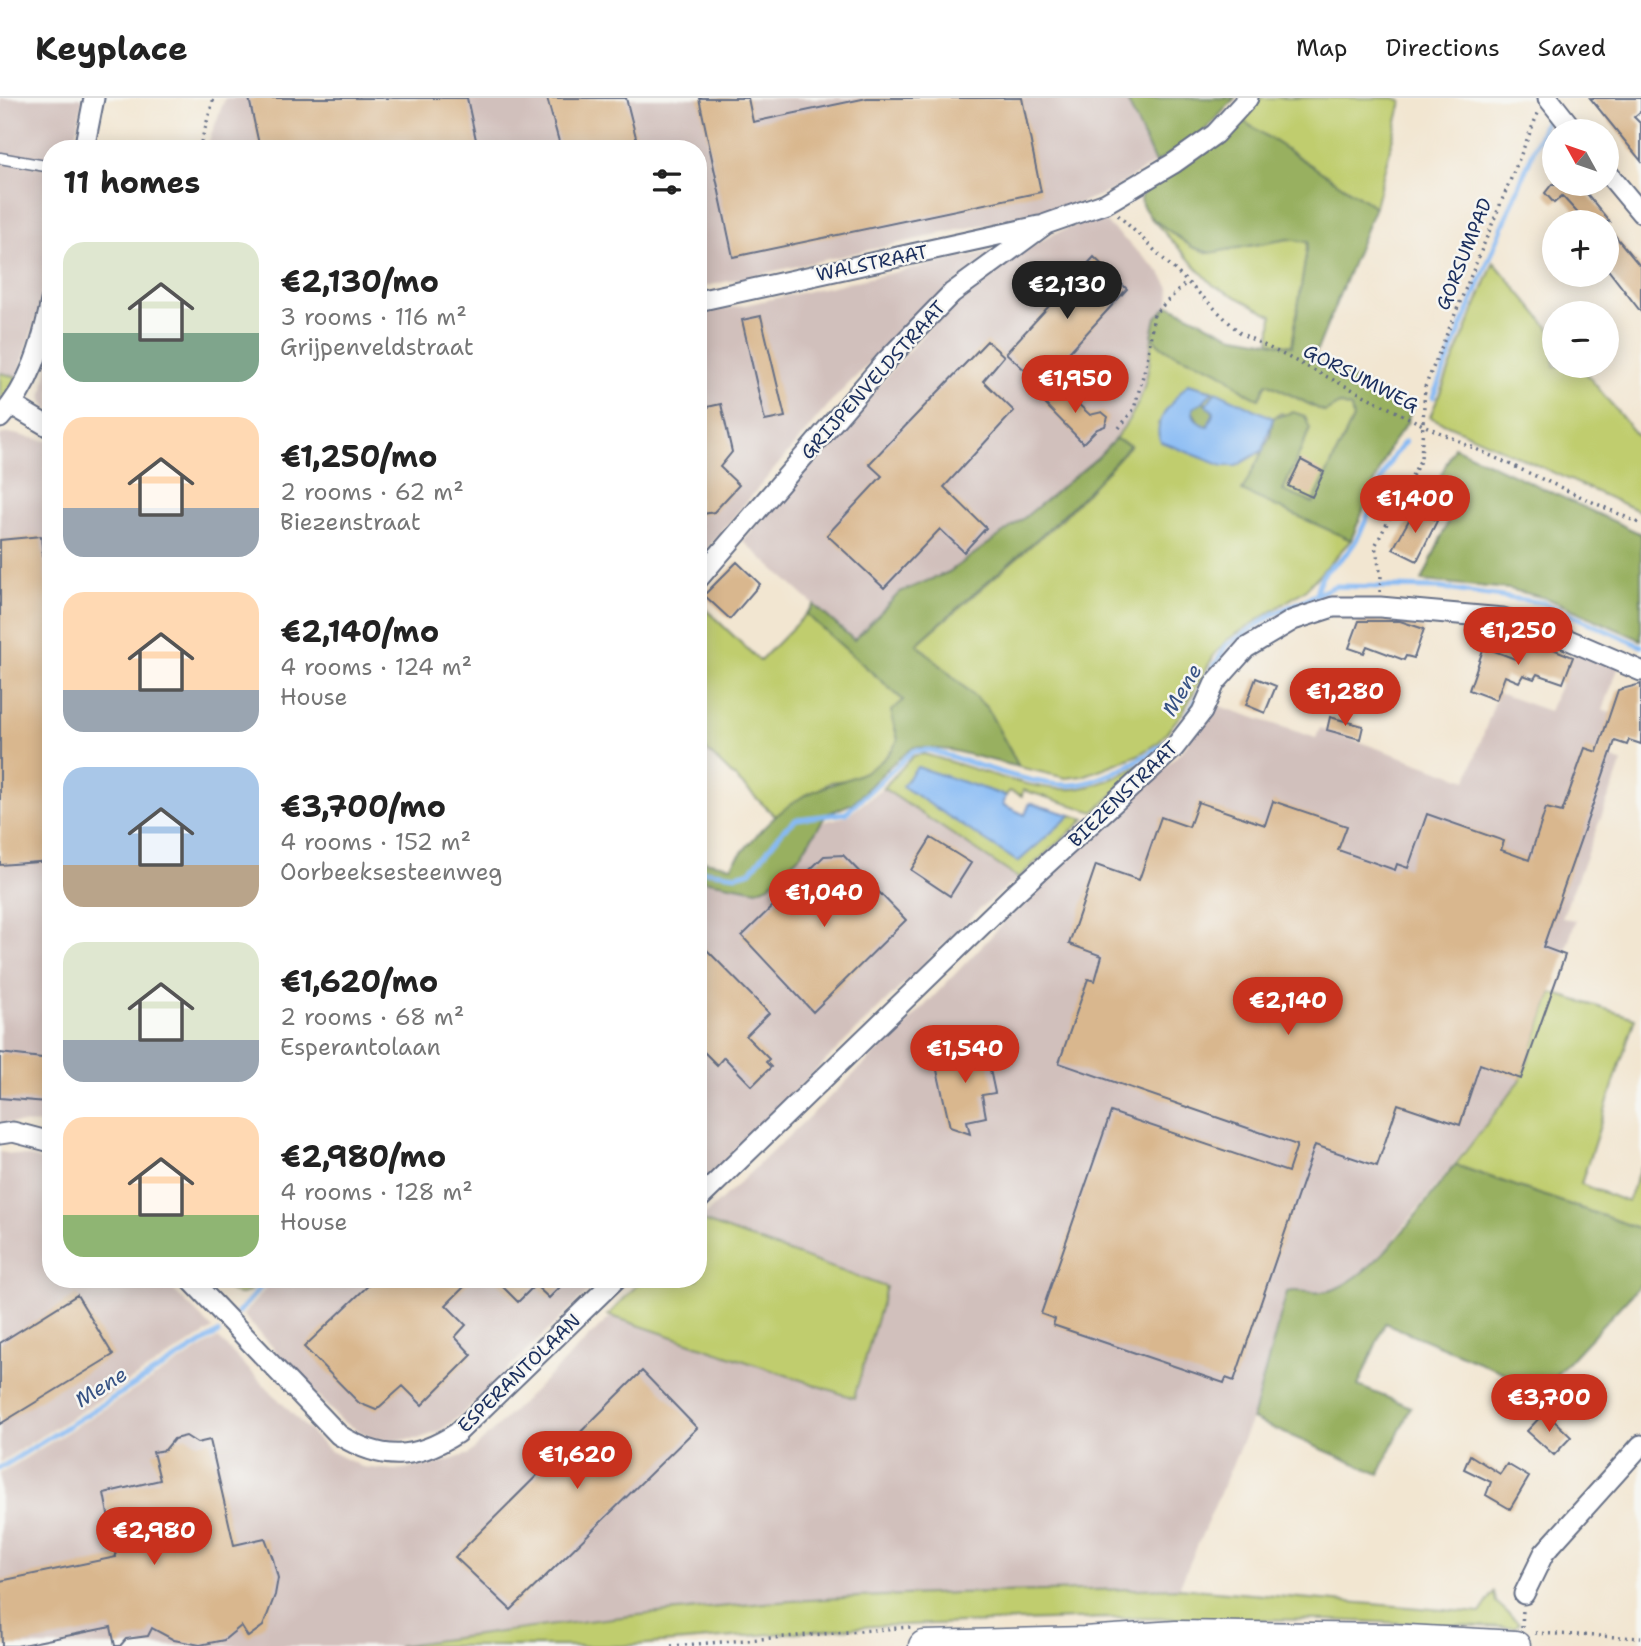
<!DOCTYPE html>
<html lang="en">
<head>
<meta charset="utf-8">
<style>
  :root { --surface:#fff; --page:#f6f6f6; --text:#222; --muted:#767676; --line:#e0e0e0; --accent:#c8321e }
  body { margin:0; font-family:"Shantell Sans",sans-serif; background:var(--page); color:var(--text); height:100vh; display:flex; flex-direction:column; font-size:26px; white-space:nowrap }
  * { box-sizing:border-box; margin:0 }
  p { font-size:23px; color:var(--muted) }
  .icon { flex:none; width:38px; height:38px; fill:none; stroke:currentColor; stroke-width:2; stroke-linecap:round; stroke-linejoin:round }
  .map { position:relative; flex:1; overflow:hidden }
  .drawer { position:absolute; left:42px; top:42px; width:665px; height:1148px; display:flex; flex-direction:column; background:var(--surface); border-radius:28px; box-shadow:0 4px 18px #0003 }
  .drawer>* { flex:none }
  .needle { width:46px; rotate:310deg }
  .buttons { position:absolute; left:1542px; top:21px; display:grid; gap:14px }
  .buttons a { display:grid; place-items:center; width:77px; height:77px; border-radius:50%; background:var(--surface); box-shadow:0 4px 18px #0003; font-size:35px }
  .price { position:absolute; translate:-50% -60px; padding:0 16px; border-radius:24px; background:var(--accent); color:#fff; font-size:23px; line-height:46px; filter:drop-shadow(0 2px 4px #0008) }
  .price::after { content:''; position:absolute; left:50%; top:42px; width:21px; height:16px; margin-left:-10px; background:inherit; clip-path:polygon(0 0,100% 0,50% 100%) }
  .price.selected { background:#222; color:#fff }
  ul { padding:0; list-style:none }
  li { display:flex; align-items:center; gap:21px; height:175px; padding:0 21px }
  li span { display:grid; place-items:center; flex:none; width:196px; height:140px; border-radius:21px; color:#555 }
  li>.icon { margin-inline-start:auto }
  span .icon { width:84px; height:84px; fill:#fffc; stroke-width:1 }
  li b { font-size:30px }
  h2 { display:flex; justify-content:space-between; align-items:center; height:84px; padding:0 21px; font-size:30px }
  header { display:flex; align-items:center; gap:42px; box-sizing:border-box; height:98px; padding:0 35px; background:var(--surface); border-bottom:2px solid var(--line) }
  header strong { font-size:33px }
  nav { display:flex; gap:38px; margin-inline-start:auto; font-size:24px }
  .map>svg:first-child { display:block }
  .industrial { fill:#d1c0bc }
  .green { fill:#c0cd6e; stroke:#6e7e66; stroke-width:2 }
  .forest { fill:#98b061; stroke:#5a7060; stroke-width:2 }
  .water { fill:#86baf4; stroke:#5074a9; stroke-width:2 }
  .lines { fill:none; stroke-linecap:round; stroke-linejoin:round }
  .stream { stroke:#86baf4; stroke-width:5 }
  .building { fill:#d9b78e }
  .lane-casing { stroke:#666f86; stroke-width:13 }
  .street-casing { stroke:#666f86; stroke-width:23 }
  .primary-casing { stroke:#666f86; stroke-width:33 }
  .path { stroke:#666f86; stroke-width:3.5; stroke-dasharray:2 5; stroke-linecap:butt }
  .lane { stroke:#fff; stroke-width:10 }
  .street { stroke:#fff; stroke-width:19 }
  .primary { stroke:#fff; stroke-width:30 }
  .labels { text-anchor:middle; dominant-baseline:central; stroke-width:5; stroke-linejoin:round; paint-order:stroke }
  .street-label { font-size:19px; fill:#1b2f5e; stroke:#f6f6f2 }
  .water-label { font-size:21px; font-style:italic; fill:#365284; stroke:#f6f6f2 }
</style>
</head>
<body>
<header>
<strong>Keyplace</strong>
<nav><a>Map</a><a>Directions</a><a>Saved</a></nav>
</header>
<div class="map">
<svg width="1641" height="1548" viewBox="0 0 1641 1548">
  <rect width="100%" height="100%" fill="#f6f6f2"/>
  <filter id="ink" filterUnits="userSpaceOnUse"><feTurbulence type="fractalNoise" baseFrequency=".0143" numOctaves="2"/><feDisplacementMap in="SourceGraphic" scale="14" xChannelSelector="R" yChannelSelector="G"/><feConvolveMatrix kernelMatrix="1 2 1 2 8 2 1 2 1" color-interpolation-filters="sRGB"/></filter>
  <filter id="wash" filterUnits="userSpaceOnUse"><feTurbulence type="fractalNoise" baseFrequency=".00686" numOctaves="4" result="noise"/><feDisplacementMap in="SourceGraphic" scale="28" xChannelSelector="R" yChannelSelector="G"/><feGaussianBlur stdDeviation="1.57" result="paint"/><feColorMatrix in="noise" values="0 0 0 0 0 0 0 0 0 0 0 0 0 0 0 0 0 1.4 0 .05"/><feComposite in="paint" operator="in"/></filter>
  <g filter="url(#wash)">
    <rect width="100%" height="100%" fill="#f2e6d1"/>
    <path class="industrial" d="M0 0H83L73 51H51V157L41 203 18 279 0 275Z
      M225 0H1126L1155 65 1108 94 1080 105 698 190V51H206Z
      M1100 119 1161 175 1170 190 1169 207 1156 219 1144 295 1136 315 1098 359 1024 420 949 474 900 494 854 543 743 443 949 207 1002 166 1053 136Z
      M994 153 912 221 832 303 698 461V217Z
      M51 250V315L42 301Z
      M9 335 51 344V931L43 941 51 947V1026L0 1025V337Z
      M1577 549 1619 568 1603 612 1624 619 1611 660 1622 665 1562 820 1576 822 1521 981 1372 1168 1334 1191 1309 1196 1294 1192 1287 1195 1252 1321 1179 1490 910 1496 748 1507 397 1548H0V1376L218 1240 327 1351 362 1369 394 1372 434 1367 469 1356 610 1219 854 1299 886 1189 700 1122 911 922 1019 809 1184 651 1210 605 1316 640 1320 630 1467 682 1498 595 1549 613Z
      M883 690 1018 780 980 811 698 1088V776L703 782 752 791 769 787 786 773 823 724 847 718Z
      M0 1054 35 1060 51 1068V1181H162L213 1231 0 1364Z
      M274 1181H601L461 1317 438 1334 418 1341 387 1342 370 1339 340 1322 243 1217Z"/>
    <path class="green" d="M1257 0H1395L1402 4 1375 109 1240 21Z
      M1150 119 1192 149 1209 155 1288 141 1308 144 1292 248 1270 244 1272 217 1213 187Z
      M1494 164 1554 236V268H1580L1641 342V414L1430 319Z
      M1152 238C1166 261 1201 261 1223 276 1236 285 1244 296 1259 301L1267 285 1325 314 1339 306 1351 310 1353 321 1313 405 1283 393 1310 331 1281 315 1273 320 1216 294 1206 307 1203 304 1212 292 1188 286 1158 326 1236 368 1263 352 1243 393 1351 442 1305 492 1227 542 1214 557 1183 614 1159 644 1138 657 1083 678 1066 680 1019 669 987 610 917 546 1063 420 1130 348 1115 341C1143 306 1149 283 1152 238Z
      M0 275 18 279 0 303Z
      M698 504 760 563 806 516 903 602 892 621 898 642 890 658 877 669 853 681 831 684 775 718 698 644Z
      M923 656C964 666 1041 698 1081 690 1109 685 1132 671 1156 658L1094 714 1023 692 1022 698 1009 693 1006 698 917 670 1018 764 1071 717 1085 721 1018 780 883 690 913 658Z
      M1552 895 1635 920 1581 1086 1628 1104 1641 1067V1131L1455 1067 1521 981Z
      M700 1122 886 1189 854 1300 608 1217 643 1181H698Z
      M217 1181H261C244 1202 235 1200 217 1181Z
      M1179 1490 1480 1515 1494 1494 1496 1504 1519 1525 1515 1529H1505L1325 1522 1108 1520 875 1528 622 1548H397C528 1530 660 1512 792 1503 921 1494 1050 1493 1179 1490Z"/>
    <path class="forest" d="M1126 0H1235L1203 35 1155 65Z
      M1240 21 1375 109 1313 262 1412 309 1407 325 1390 348 1351 442 1242 393 1270 339 1273 320 1293 314 1305 318 1310 331 1283 393 1313 405 1353 321 1351 310 1339 306 1325 314 1267 285 1259 301C1244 296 1236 285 1223 276 1201 261 1165 260 1152 238L1156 219 1169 207 1230 237 1292 248 1308 144 1288 141 1210 155 1192 149 1150 119 1142 107 1141 98 1153 84Z
      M1203 304 1214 314 1208 329 1201 327 1192 313 1197 305Z
      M1115 341 1130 347C1067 422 989 480 917 546L987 610 1019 669 950 652 914 649 891 667 853 705 827 716 800 757 769 787 757 792 703 782 699 762 731 768C751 743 772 717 800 700 835 680 877 682 898 642L891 613 903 602 806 516 814 507 854 542 900 494 949 474 977 454 1024 420 1098 359Z
      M1454 349 1641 436V542L1549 501 1509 491 1422 483 1459 399 1436 388Z
      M1455 1067 1641 1131V1186L1543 1291 1385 1225 1358 1288 1411 1309 1379 1376 1252 1321 1287 1194C1300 1190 1314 1199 1335 1191 1384 1169 1421 1108 1455 1067Z"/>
    <path class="water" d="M1188 286 1213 293 1203 304 1193 310C1192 320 1199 327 1208 328L1214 314 1206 307 1216 293 1273 320 1263 352 1236 368H1223L1161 344C1150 325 1175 300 1188 286Z
      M917 669 1006 698 1003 707 1025 717 1030 705 1071 717 1018 764 902 688Z"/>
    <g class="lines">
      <path class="stream" d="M1433 299 1546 22
        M1316 497C1321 465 1338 470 1353 447 1375 414 1377 373 1405 344
        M1207 581 1226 548 1274 516 1335 488 1440 490 1544 505 1641 548
        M1186 621 1203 590
        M698 772 736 777 751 773 784 731 797 721 846 715 913 653 929 652C969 663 1031 688 1071 687 1100 686 1146 659 1169 642
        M238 1215 268 1181
        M0 1370 218 1235"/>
    </g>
    <g id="blocks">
      <path class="building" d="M249 0H467L478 51H260Z
        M547 0H626L639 51H561Z
        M699 0H748L753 24 867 0H1022L1041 94 733 159Z
        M1590 0H1641V13L1634 19 1641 26V63Z
        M1552 86H1579L1610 124H1586L1562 98 1554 105 1545 95Z
        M1606 127 1641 169V214L1606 169Z
        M1094 159 1127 191 1040 286 1006 255Z
        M761 218 785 319 765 323 742 222Z
        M987 243 1004 258 983 283 1014 313 944 389 986 430 964 454 940 431 884 490 827 437 882 378 869 366Z
        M1060 289 1090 317 1102 314 1108 319 1105 328 1097 331 1083 345 1045 306Z
        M721 306 732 354 720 369 739 387 714 414 698 417V311Z
        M1301 362 1324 374 1312 399 1288 388Z
        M1415 411 1437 423 1417 463 1393 451Z
        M41 438 51 535V763L0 767V442Z
        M737 464 760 486 730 521 704 497Z
        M1359 523H1400L1424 531 1414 560 1406 558 1404 562 1367 548 1364 555 1349 550Z
        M1523 539 1573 559 1563 585 1537 576 1534 581 1523 577 1519 584 1505 578 1496 602 1469 592 1484 549 1515 561Z
        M1256 580 1276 588 1265 615 1246 607Z
        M1641 586V646L1629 642 1627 647 1615 643 1543 849 1565 857 1521 981 1480 966 1460 1027 1398 1006 1377 1068 1315 1047 1234 1283 1226 1280 1224 1285 1053 1227 1055 1221 1041 1216 1111 1014 1288 1074 1297 1047 1059 965 1088 881 1095 883 1102 858 1069 846 1096 767 1139 782 1161 719 1189 729 1198 704 1265 727 1273 703 1347 728 1338 752 1395 772 1397 766 1408 770 1427 716 1504 743 1501 752 1529 762 1546 710 1562 714 1585 650 1597 654 1618 592Z
        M1330 619 1363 628 1360 641 1327 632Z
        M931 740 971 765 950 798 911 772Z
        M843 757 906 822 813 914 742 838 824 758Z
        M698 843 769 915 746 938 769 961 766 964 771 969 752 988 724 959 717 967 698 948Z
        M985 948 995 995 982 997 986 1019 967 1023 970 1036 950 1029 934 959Z
        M0 955 50 961 46 1004 0 1000Z
        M375 1181H472L446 1207 466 1227 455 1239 472 1257 422 1307 403 1288 376 1312 359 1305 304 1249Z
        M495 1181H568L549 1200 535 1187 518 1204Z
        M77 1197 113 1257 0 1326V1245Z
        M642 1273 697 1330 511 1512 455 1459Z
        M1545 1314 1571 1339 1554 1357 1527 1333Z
        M186 1338 197 1345 210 1342 234 1447 265 1440 273 1461 278 1480 275 1497 263 1528 248 1539 241 1528 224 1542 200 1547 174 1542 152 1530 148 1538 126 1541 120 1548H115L111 1529 17 1548H2L0 1483 116 1459 104 1395 160 1382 153 1354 165 1352 174 1341Z
        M1470 1357 1500 1376 1507 1366 1529 1379 1510 1411 1486 1397 1491 1384 1464 1371Z"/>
    </g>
  </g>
  <g filter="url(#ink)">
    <use href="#blocks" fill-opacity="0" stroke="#666f86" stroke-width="2"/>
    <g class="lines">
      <defs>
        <path id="lane" d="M0 60 51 69"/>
        <path id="street" d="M1548 0 1574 33
          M84 51 94 0
          M1606 73 1641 115
          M698 203 1039 128
          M12 307 51 330
          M0 320C31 287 42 246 51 203
          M698 481 886 263 952 195 1046 126 1106 105 1174 65 1215 36 1248 0
          M0 1036 13 1034 51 1044
          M698 1102 1015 795 1174 650 1202 614 1215 585 1246 550 1293 522 1333 509H1380L1503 520 1548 533 1641 573
          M190 1181 339 1337C383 1364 415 1362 457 1335L616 1181
          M1524 1496 1544 1455 1641 1347"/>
        <path id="primary" d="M924 1548 1084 1544 1176 1538 1390 1541 1515 1548"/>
      </defs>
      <use href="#lane" class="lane-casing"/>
      <use href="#street" class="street-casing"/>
      <use href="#primary" class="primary-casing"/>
      <path class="path" d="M199 51 214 0
        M1118 117 1240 235 1421 326 1641 426
        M1119 330 1134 311 1147 263 1154 216 1186 185
        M1380 494 1381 478 1375 448 1421 361 1425 289 1538 15
        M1522 1529 1523 1512
        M1535 1535 1641 1540
        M671 1548 911 1529"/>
      <use href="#lane" class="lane"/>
      <use href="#street" class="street"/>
      <use href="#primary" class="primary"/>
    </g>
  </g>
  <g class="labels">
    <g class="street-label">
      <text transform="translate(1464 156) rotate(-68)">GORSUMPAD</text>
      <text transform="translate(872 165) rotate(-12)">WALSTRAAT</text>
      <text transform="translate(1361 280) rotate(27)">GORSUMWEG</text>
      <text transform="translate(873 282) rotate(-48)">GRIJPENVELDSTRAAT</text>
      <text transform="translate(1123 696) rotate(-44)">BIEZENSTRAAT</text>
      <text transform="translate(519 1275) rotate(-44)">ESPERANTOLAAN</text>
    </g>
    <g class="water-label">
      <text transform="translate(1182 592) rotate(-59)">Mene</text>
      <text transform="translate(101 1289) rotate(-32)">Mene</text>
    </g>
  </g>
</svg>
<div class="buttons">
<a><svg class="needle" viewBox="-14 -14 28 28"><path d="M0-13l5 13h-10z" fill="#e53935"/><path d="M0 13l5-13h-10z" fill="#767676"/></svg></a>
<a>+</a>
<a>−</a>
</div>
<b class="price selected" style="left:1067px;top:223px">€2,130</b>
<b class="price" style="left:1075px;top:317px">€1,950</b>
<b class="price" style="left:1415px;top:437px">€1,400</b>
<b class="price" style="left:1518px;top:569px">€1,250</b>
<b class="price" style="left:1345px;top:630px">€1,280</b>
<b class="price" style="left:824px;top:831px">€1,040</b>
<b class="price" style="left:1288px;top:939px">€2,140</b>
<b class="price" style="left:965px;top:987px">€1,540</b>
<b class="price" style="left:1549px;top:1336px">€3,700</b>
<b class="price" style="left:577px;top:1393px">€1,620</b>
<b class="price" style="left:154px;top:1469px">€2,980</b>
<section class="drawer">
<h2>11 homes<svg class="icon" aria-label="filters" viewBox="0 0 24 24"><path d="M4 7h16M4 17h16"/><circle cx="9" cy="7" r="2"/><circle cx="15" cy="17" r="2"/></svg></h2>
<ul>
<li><span style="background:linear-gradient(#dfe7d0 65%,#7fa58c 0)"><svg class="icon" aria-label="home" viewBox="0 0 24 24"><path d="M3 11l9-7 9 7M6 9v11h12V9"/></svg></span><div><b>€2,130/mo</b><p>3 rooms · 116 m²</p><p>Grijpenveldstraat</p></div></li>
<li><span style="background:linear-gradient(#ffd9b3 65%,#9aa5b1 0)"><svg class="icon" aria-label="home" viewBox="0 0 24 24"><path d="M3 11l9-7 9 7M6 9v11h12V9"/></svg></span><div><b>€1,250/mo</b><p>2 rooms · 62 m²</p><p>Biezenstraat</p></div></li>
<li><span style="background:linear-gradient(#ffd9b3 70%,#9aa5b1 0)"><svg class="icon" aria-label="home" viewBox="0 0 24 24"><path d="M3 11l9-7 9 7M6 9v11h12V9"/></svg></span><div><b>€2,140/mo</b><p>4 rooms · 124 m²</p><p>House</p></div></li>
<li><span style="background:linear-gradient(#a9c7e8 70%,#b9a48a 0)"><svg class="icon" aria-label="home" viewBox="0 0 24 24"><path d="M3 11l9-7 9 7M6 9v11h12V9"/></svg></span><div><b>€3,700/mo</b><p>4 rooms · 152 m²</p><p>Oorbeeksesteenweg</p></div></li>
<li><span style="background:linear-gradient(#dfe7d0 70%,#9aa5b1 0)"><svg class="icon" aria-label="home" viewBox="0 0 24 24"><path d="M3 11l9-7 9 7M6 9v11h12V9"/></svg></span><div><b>€1,620/mo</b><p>2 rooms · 68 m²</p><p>Esperantolaan</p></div></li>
<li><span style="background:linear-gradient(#ffd9b3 70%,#8fb573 0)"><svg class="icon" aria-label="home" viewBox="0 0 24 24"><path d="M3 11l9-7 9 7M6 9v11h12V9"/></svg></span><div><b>€2,980/mo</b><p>4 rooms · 128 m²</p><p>House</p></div></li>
</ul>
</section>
</div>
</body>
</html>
